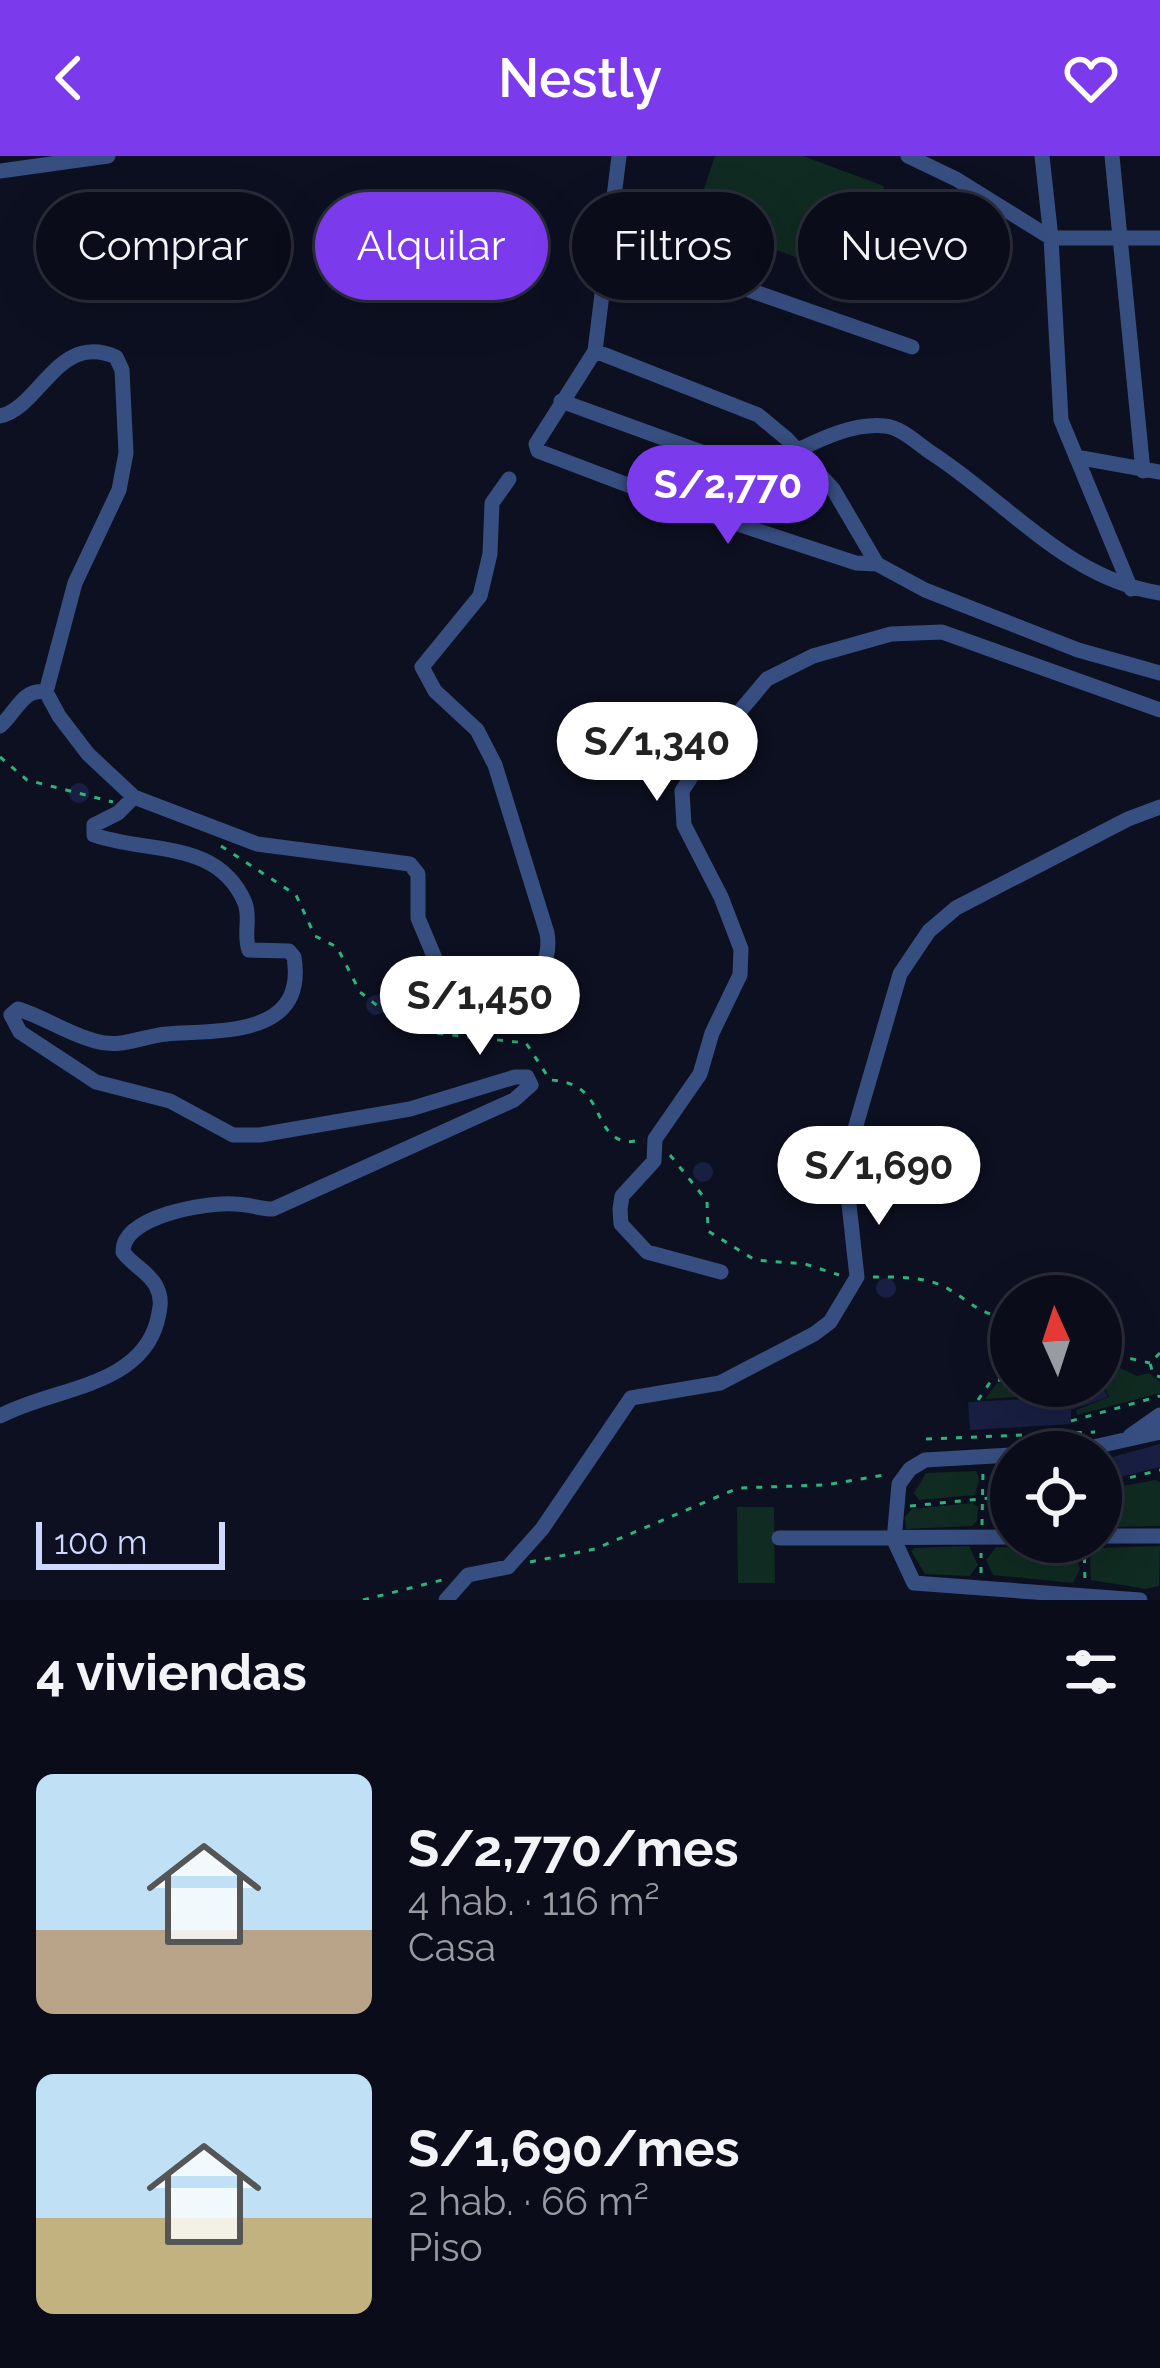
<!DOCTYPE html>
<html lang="es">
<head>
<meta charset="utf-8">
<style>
  :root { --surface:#0a0c19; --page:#181a26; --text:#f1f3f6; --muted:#999ba2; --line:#2a2c38; --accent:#7c3aed }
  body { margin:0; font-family:Raleway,sans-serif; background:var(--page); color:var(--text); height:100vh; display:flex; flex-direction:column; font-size:45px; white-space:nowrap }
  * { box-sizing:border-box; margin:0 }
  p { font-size:39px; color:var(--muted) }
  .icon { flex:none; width:66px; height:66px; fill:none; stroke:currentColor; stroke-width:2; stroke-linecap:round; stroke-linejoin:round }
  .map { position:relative; height:1444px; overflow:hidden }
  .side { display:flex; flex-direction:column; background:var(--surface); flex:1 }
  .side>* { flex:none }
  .hud { position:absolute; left:36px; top:36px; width:1089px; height:108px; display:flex; gap:24px }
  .needle { width:78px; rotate:357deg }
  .tools { position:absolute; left:990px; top:1119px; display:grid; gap:24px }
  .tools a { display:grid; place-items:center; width:132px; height:132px; border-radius:50%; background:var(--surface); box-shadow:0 12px 48px #0002,0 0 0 3px var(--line); font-size:60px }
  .scale { position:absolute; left:36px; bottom:30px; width:189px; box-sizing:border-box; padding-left:12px; border:6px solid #cdd9ff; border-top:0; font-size:33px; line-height:42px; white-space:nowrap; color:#cdd9ff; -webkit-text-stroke:9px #0d1021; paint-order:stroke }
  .price { position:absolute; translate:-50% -102px; padding:0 27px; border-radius:42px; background:#fff; color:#222; font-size:39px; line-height:78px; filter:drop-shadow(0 3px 6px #0008) }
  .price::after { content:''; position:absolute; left:50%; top:72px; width:36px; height:27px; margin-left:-18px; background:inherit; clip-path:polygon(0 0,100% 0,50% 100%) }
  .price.current { background:var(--accent); color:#fff }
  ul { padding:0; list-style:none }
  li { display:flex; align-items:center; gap:36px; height:300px; padding:0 36px }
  li span { display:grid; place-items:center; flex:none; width:336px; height:240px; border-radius:18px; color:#555 }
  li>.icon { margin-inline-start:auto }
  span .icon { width:144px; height:144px; fill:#fffc; stroke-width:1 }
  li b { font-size:51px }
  h2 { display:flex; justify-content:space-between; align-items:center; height:144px; padding:0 36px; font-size:51px }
  .pill { padding:0 42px; border-radius:54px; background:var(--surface); box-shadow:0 12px 48px #0002,0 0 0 3px var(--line); font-size:42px; line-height:108px }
  .pill.current { background:var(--accent); color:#fff }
  header { display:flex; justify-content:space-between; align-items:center; height:156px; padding:0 36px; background:var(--accent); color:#fff; font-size:54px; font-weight:600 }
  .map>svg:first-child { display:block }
  .green { fill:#102b21 }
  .building { fill:#191f42 }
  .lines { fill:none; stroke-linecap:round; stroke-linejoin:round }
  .path { stroke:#2cb47c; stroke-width:3; stroke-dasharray:6 9; stroke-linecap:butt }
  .street { stroke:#374e81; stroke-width:15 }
</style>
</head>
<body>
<header><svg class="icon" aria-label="back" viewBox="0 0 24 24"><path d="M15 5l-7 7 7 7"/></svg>Nestly<svg class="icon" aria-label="heart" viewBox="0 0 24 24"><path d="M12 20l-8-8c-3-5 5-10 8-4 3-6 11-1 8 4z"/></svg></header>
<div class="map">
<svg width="1160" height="1444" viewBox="0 0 1160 1444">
  <rect width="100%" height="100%" fill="#0d1021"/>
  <path class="green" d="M715 0H803L884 30 854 123 694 63Z
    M1101 1200 1121 1205 1120 1212 1137 1220 1149 1217 1160 1226V1237L1077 1259 1076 1254 1109 1241 1101 1223Z
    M1011 1226V1230H1050L1057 1238 985 1243 997 1227Z
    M976 1315 979 1323 975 1339 919 1344 914 1337 926 1317Z
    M1155 1324 1160 1326V1370L1101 1371V1334Z
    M973 1347 978 1351 977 1365 972 1370 906 1373 905 1361 912 1353Z
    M737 1351H774L775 1427H738Z
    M969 1390 978 1409 970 1420 925 1418 911 1395 914 1392Z
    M1160 1390 1159 1430 1146 1433 1091 1424 1090 1403 1096 1392Z
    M996 1391 1066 1392 1074 1396 1080 1413 1073 1427 993 1419 986 1404Z"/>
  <path class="building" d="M69 637a10 10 0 1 1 20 0a10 10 0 1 1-20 0Z
    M366 849a10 10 0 1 1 20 0a10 10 0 1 1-20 0Z
    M693 1016a10 10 0 1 1 20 0a10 10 0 1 1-20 0Z
    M876 1132a10 10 0 1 1 20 0a10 10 0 1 1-20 0Z
    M1053 1230H1102L1108 1241 1071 1254V1268L970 1274 968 1246 1065 1241Z
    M1160 1288V1311L1101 1326V1304Z"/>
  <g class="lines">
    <path class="path" d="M0 601 27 624 113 646
      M221 690 296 739 315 780 337 791 360 836 389 859 415 875 526 887 550 924C606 927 590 974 623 985 630 987 637 984 644 984
      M670 999 707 1045 708 1075 755 1104 805 1108 839 1119
      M873 1121C898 1121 928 1120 950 1134 975 1149 979 1158 1011 1163
      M1101 1196 1150 1207
      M1160 1197 1150 1207 1153 1218 1160 1221
      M978 1244 991 1225 1011 1223
      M1071 1265 1160 1240
      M926 1283 1095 1276
      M1101 1329 1160 1314
      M910 1350 1011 1340
      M982 1369 983 1313
      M1084 1386 1085 1426
      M530 1406 595 1393 738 1332 825 1329 890 1318
      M981 1417V1397
      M363 1444 442 1424"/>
    <path class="street" d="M619 0 595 195 536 288 538 295 686 351 856 407 877 408
      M908 0 956 23 1051 82H1160
      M1042 0 1051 82 1061 264 1131 433
      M1112 0 1143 315
      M0 15 108 0
      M609 85 912 191
      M595 195 758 259 787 283 833 333 877 408 925 434 1078 494 1160 517
      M561 245 762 318 785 319 807 309
      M0 260C40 252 58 175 116 201L122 214 126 297 119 334 75 427 46 536
      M796 295C823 282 854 267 885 270 901 271 919 289 933 298 1007 346 1069 424 1160 437
      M1076 301 1160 316
      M0 570C16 557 22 532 46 536L59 560 88 598 134 641 257 688 410 708 418 718V762L439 812 448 855 455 859C496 851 556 829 547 777L495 609 477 574 435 535 422 511 480 440 490 398 492 347 509 323
      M721 1116 647 1096 621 1068 620 1053 622 1040 654 1005 655 983 700 918 712 877 740 819 741 793 721 741 684 669 682 635 713 587 767 523 813 500 891 478 942 476 1160 554
      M0 1260C51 1232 139 1232 157 1166 160 1153 163 1143 156 1130 149 1116 132 1109 123 1096 122 1060 206 1046 235 1048 248 1048 260 1053 273 1053L514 944 531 929 527 921H515L410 953 260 979H233L170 945 96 926 20 876 11 859 18 853C44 861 68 878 95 885 122 893 141 880 167 878 221 874 307 881 294 801L289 795 249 794C243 778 251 763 245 747 218 683 148 698 94 679V669L118 657 134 641
      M1130 1280 1160 1259
      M1071 1296 1160 1276
      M1011 1299 925 1304 910 1313 899 1328 894 1384 914 1427 1140 1444
      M1101 1380H1160
      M779 1382 1011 1381
      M446 1444 468 1419 508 1411 542 1373 631 1242 720 1227 814 1178 830 1166 857 1121 847 1030 852 983 900 818 929 775 956 752 1128 663 1160 651"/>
  </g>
</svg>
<div class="tools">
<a><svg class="needle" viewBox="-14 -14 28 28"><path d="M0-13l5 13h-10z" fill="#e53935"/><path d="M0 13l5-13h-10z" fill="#999ba2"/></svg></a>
<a><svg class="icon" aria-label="locate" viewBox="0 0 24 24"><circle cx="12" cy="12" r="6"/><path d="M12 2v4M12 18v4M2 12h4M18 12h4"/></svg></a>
</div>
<div class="scale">100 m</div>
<b class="price current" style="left:728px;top:391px">S/2,770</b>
<b class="price" style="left:657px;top:648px">S/1,340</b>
<b class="price" style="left:480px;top:902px">S/1,450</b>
<b class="price" style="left:879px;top:1072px">S/1,690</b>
<div class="hud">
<a class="pill">Comprar</a>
<a class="pill current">Alquilar</a>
<a class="pill">Filtros</a>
<a class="pill">Nuevo</a>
</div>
</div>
<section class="side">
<h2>4 viviendas<svg class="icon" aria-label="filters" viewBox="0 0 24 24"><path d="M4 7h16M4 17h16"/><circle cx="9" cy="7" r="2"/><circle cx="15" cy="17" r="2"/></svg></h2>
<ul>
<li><span style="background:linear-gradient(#bfe0f5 65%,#b9a48a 0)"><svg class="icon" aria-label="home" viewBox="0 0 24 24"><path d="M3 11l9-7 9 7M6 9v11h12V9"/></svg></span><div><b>S/2,770/mes</b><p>4 hab. · 116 m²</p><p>Casa</p></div></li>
<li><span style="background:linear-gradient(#bfe0f5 60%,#c2b280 0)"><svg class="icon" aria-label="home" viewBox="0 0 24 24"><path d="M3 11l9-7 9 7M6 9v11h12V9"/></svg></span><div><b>S/1,690/mes</b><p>2 hab. · 66 m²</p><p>Piso</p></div></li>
</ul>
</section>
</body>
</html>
